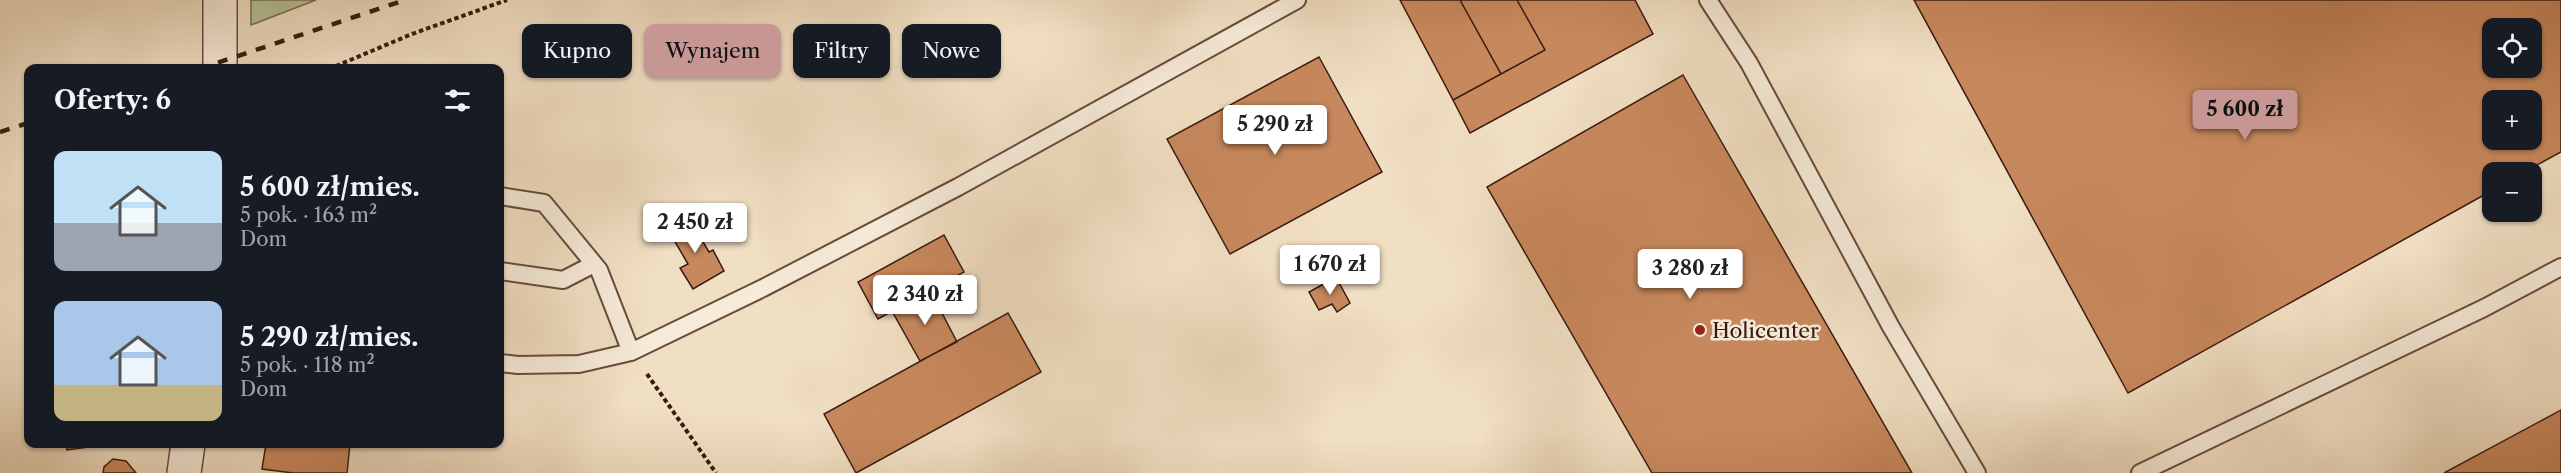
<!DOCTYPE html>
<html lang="pl">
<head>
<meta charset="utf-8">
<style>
  :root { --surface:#171b24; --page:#242831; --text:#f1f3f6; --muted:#9ea1a6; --accent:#c59692 }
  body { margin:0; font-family:"Libre Caslon Text",serif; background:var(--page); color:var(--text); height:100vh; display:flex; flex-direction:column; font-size:22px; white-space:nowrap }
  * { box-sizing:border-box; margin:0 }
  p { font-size:20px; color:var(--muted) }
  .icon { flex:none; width:33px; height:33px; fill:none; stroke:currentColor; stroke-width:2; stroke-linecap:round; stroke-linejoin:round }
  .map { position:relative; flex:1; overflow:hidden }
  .details { position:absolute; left:24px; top:64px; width:480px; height:384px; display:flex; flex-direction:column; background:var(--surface); border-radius:12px; box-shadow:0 2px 4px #0004 }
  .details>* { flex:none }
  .guide { position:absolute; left:522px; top:24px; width:570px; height:54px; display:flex; gap:12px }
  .controls { position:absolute; left:2482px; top:18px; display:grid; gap:12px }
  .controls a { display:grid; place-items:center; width:60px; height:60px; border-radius:12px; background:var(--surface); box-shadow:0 2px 4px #0004; font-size:30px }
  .price { position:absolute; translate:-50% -51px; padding:0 14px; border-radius:6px; background:#fff; color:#222; font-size:20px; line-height:39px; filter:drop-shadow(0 2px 3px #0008) }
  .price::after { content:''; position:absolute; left:50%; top:36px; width:18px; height:14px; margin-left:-9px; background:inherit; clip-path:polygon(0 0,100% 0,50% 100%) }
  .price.current { background:var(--accent); color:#111 }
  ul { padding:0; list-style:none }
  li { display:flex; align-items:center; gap:18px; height:150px; padding:0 30px }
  li span { display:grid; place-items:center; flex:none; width:168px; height:120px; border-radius:12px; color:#555 }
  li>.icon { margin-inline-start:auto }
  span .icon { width:72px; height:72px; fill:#fffc; stroke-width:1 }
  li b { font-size:26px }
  h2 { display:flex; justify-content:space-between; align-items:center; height:72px; padding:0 30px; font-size:26px }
  .chip { padding:0 21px; border-radius:12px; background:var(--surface); box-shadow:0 2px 4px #0004; font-size:21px; line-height:54px }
  .chip.current { background:var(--accent); color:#111 }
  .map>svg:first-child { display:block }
  .green { fill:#b6c297; stroke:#786e52; stroke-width:1.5 }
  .building { fill:#c8885d; stroke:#391a0e; stroke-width:1.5; fill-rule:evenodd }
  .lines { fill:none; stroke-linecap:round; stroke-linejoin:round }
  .lane-casing { stroke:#674b3b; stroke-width:20 }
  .street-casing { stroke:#674b3b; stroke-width:36 }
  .path { stroke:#391a0e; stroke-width:4; stroke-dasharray:4.5 3; stroke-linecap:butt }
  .lane { stroke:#f6ead8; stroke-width:16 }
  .street { stroke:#f6ead8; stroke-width:33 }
  .rail { stroke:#391a0e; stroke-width:4.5; stroke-dasharray:10 10; stroke-linecap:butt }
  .poi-dot { fill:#8f2418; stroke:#f6ead8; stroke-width:2 }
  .labels { text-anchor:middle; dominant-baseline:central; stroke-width:5; stroke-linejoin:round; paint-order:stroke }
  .poi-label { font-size:21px; fill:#391a0e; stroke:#f6ead8; text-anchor:start }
</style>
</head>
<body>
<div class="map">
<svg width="2561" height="473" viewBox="0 0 2561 473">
  <rect width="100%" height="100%" fill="#f1dfc3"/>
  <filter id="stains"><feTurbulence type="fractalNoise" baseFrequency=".00333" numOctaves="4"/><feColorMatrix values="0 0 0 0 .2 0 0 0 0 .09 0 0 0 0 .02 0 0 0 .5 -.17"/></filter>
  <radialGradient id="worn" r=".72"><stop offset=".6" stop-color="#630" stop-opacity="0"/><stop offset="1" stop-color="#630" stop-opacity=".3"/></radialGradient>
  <path class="green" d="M251 0H316L251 25Z"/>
  <path class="building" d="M1400 0H1460L1501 74 1453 100Z
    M1460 0H1517L1545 50 1501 74Z
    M1517 0H1635L1653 34 1470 133 1453 100 1545 50Z
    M1914 0H2561V152L2524 172H2493V190L2128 393ZM2493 28H2532V68H2493ZM2493 100H2532V140H2493Z
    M1319 57 1382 172 1230 254 1167 139Z
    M1683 75 1912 473H1652L1487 187Z
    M687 215 709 252 713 250 724 271 693 289 680 268 688 264 667 228Z
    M944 235 964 272 878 319 858 282Z
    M1336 277 1350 303 1337 312 1332 304 1319 310 1309 292Z
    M930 290 957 342 920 361 892 311Z
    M1008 313 1041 372 856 473 824 414Z
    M2561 410V473H2444Z
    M66 444H95V446L67 450Z
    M266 444H350L347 473H293L262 469Z
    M113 459 126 461 136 473H103L104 467Z"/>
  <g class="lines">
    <defs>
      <path id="lane" d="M1708 0 1749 63 1891 327 1977 473
        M500 196 544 203 599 270 631 352
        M500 271 563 280 594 264
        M500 363 518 365 579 364 631 352 763 288 958 187 1297 0
        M2140 473 2484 308 2561 267"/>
      <path id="street" d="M220 69V0
        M184 473 188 444"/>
    </defs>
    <use href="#lane" class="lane-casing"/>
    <use href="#street" class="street-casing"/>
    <path class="path" d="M329 69 412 34 507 0
      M647 374 716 473"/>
    <use href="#lane" class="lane"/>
    <use href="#street" class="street"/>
    <path class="rail" d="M199 69 405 0
      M0 132 28 123"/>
  </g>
  <circle class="poi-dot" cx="1700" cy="330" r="6"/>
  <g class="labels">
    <g class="poi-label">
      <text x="1712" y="330">Holicenter</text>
    </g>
  </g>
  <rect width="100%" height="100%" filter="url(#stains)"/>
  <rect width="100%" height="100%" fill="url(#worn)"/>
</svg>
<div class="controls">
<a><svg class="icon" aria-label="locate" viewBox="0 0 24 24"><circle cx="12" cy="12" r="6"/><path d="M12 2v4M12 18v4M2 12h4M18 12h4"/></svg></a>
<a>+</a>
<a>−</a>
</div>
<b class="price current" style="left:2245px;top:141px">5 600 zł</b>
<b class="price" style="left:1275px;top:156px">5 290 zł</b>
<b class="price" style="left:695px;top:254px">2 450 zł</b>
<b class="price" style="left:1330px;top:296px">1 670 zł</b>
<b class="price" style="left:1690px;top:300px">3 280 zł</b>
<b class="price" style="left:925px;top:326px">2 340 zł</b>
<div class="guide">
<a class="chip">Kupno</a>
<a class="chip current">Wynajem</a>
<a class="chip">Filtry</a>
<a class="chip">Nowe</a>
</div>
<section class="details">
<h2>Oferty: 6<svg class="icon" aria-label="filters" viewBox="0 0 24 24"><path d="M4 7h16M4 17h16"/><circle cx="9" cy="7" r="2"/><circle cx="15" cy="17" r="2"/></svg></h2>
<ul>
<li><span style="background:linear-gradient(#bfe0f5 60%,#9aa5b1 0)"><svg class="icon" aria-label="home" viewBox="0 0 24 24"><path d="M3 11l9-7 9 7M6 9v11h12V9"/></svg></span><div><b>5 600 zł/mies.</b><p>5 pok. · 163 m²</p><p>Dom</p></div></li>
<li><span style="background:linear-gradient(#a9c7e8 70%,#c2b280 0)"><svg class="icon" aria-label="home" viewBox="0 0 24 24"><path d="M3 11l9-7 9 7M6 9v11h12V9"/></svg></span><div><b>5 290 zł/mies.</b><p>5 pok. · 118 m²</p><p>Dom</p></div></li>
</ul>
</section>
</div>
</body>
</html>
